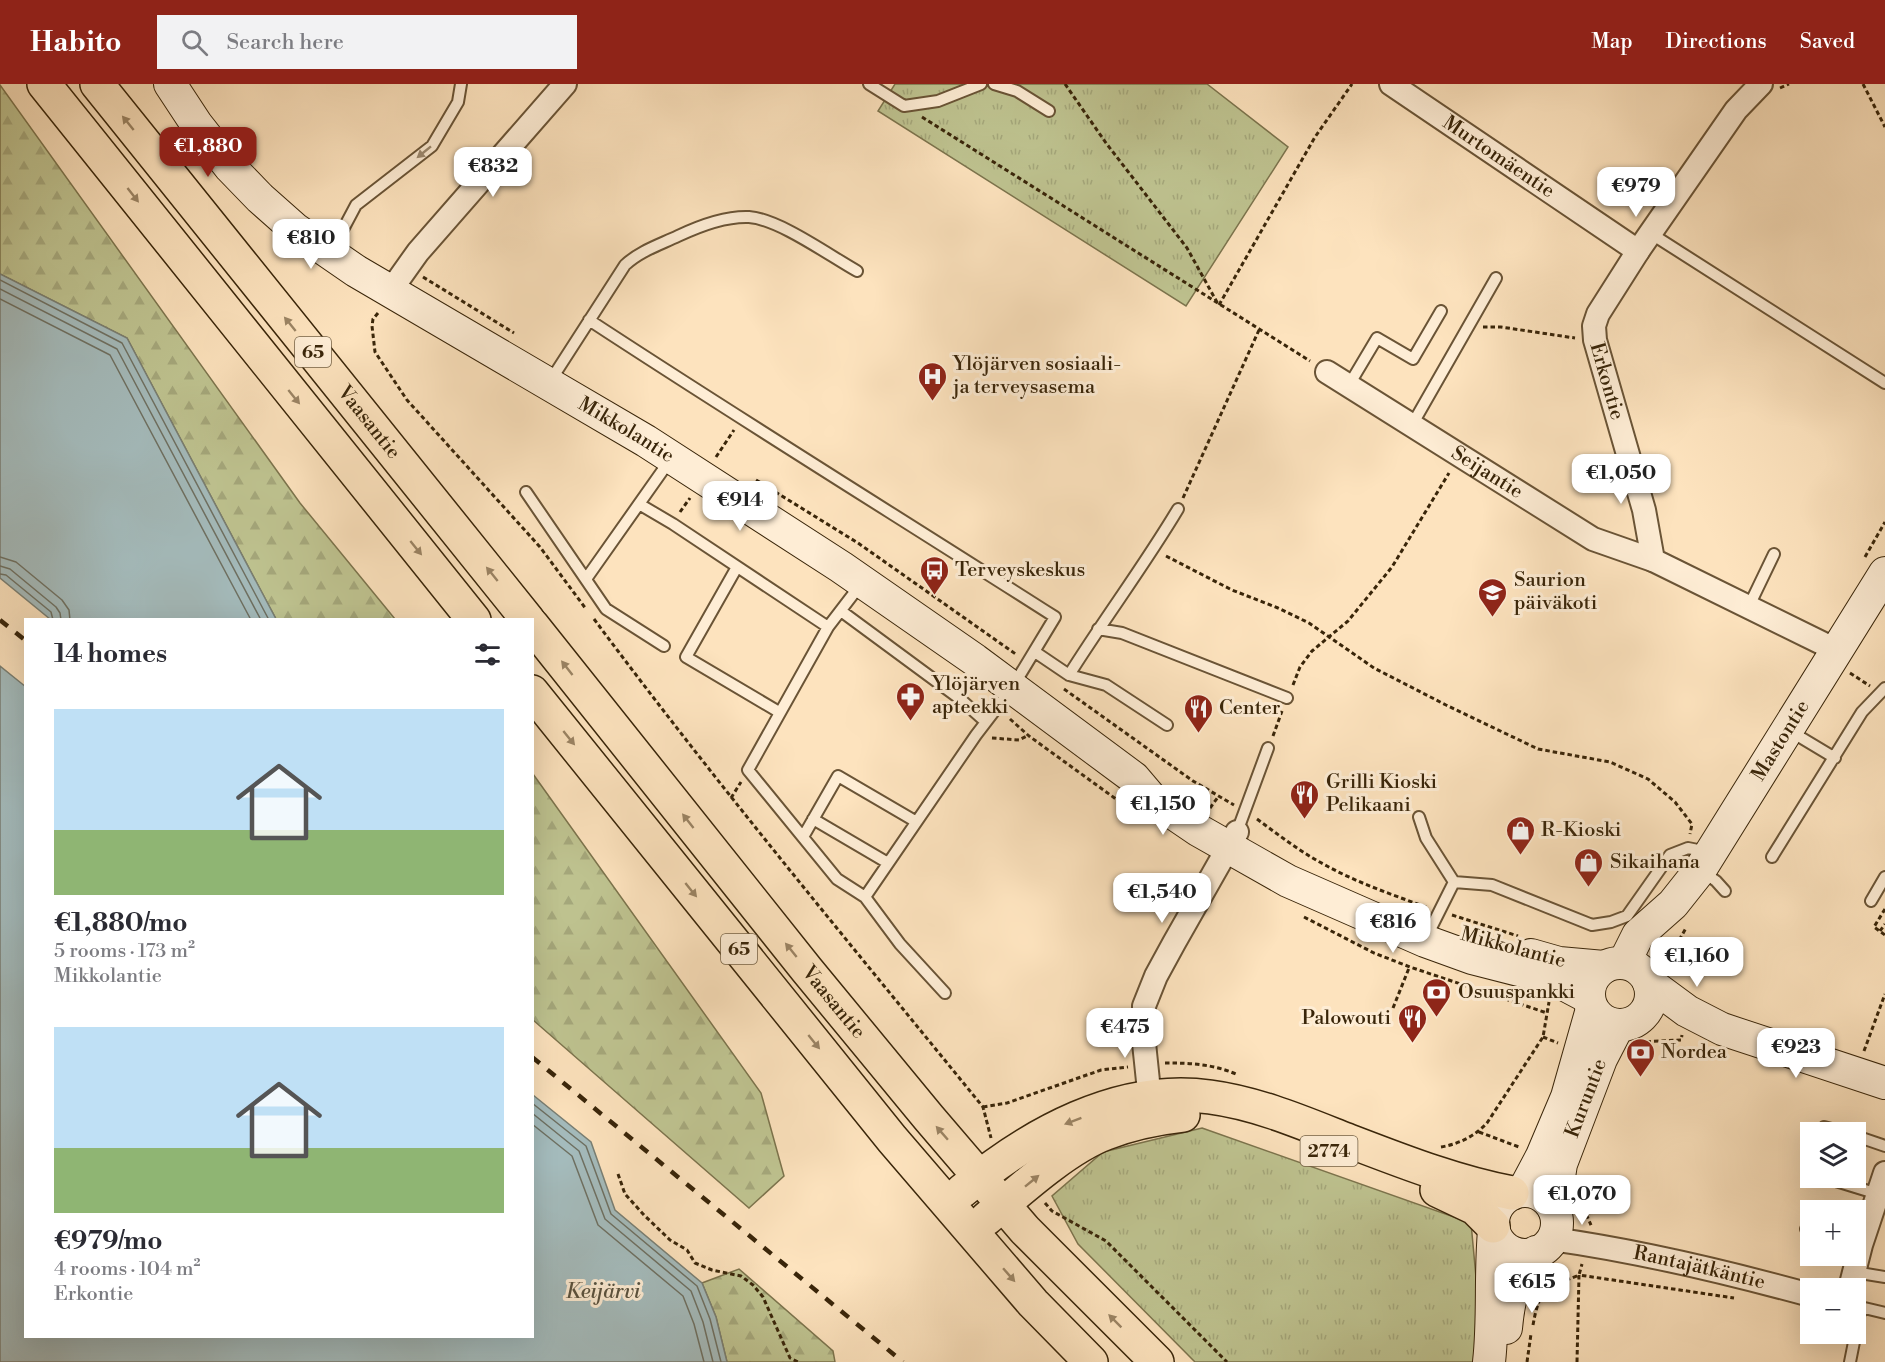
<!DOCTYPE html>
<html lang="en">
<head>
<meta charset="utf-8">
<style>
  :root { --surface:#fff; --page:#f2f2f3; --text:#2b2b33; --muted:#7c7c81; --accent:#8f2418 }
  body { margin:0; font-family:"Libre Bodoni",serif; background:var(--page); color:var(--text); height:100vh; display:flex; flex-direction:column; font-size:22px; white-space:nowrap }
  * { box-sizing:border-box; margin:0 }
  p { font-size:20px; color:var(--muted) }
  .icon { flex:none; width:33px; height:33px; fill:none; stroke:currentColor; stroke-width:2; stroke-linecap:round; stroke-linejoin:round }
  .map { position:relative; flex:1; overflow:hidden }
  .panel { position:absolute; left:24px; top:534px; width:510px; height:720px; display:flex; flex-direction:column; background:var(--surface); border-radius:0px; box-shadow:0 6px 24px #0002 }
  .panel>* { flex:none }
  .buttons { position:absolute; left:1800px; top:1038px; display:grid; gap:12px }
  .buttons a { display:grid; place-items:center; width:66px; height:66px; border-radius:0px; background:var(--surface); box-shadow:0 6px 24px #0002; font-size:30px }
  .price { position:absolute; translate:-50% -51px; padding:0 14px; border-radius:12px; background:#fff; color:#222; font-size:20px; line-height:39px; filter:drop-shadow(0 2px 3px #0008) }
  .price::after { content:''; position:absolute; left:50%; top:36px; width:18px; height:14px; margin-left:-9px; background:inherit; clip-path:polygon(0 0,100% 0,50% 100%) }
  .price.on { background:var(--accent); color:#fff }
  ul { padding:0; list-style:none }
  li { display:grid; align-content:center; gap:12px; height:318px; padding:0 30px }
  li span { display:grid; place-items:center; height:186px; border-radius:0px; color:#555 }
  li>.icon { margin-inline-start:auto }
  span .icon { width:108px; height:108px; fill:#fffc; stroke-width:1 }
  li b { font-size:26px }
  h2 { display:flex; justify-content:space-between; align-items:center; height:72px; padding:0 30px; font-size:26px }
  header { display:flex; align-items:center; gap:36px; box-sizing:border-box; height:84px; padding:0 30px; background:var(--accent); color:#fff }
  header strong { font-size:28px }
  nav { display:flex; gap:33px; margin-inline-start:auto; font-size:21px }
  .search { width:420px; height:54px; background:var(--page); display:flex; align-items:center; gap:15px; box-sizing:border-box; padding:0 21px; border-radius:0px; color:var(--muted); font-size:22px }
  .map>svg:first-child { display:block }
  .forest { fill:url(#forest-firs); stroke:#7c744d; stroke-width:1.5 }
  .park { fill:url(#park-tufts); stroke:#7c744d; stroke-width:1.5 }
  .water { fill:#a4bbbc; stroke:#797f74; stroke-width:1.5 }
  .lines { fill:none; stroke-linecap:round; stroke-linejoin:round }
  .shore { stroke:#6e7062; stroke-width:1.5 }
  .lane-casing { stroke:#6a5436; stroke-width:14 }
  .street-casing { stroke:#6a5436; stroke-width:26 }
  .secondary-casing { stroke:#392509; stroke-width:34 }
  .highway-casing { stroke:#392509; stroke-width:36 }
  .path { stroke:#392509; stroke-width:3; stroke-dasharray:4.5 3; stroke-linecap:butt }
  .lane { stroke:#feedd5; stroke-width:10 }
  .street { stroke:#feedd5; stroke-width:22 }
  .secondary { stroke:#feedd5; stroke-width:32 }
  .highway { stroke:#fde3be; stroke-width:33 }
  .rail { stroke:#392509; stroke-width:4.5; stroke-dasharray:10 10; stroke-linecap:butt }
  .oneway { fill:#9b8464 }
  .oneway2 { fill:#9c896f }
  .labels { text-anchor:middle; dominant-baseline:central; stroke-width:6; stroke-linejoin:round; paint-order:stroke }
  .shield { fill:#feedd5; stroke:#746146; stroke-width:1.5 }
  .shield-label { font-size:18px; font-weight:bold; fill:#392509 }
  .street-label { font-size:20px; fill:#392509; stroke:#feedd5 }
  .poi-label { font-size:20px; fill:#392509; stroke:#feedd5; text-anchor:start }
  .water-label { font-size:21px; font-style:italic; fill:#59523f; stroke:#feedd5 }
</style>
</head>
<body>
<header>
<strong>Habito</strong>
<div class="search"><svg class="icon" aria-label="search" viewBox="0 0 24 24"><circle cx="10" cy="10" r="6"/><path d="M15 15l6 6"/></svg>Search here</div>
<nav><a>Map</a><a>Directions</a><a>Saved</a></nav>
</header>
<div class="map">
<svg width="1885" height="1278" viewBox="0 0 1885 1278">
  <defs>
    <pattern id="forest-firs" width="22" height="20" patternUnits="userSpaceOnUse" patternTransform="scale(1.5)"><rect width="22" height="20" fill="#bfc491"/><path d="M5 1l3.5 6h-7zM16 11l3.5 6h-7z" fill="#a5a87c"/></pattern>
    <pattern id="park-tufts" width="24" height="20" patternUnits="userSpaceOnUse" patternTransform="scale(1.5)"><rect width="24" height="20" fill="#bfc491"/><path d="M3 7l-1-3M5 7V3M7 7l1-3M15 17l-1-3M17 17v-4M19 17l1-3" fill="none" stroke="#a5a87c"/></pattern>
  </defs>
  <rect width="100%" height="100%" fill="#fde3be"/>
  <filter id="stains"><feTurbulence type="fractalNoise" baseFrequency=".00333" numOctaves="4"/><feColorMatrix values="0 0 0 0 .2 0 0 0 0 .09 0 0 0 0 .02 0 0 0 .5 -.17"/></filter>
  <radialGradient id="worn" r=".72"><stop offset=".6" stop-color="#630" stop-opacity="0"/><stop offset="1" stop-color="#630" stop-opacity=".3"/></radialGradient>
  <path class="forest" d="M0 1 300 419 395 535H276L127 254 0 190Z
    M533 690 761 1009 784 1092 749 1124 533 936Z
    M739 1185 833 1267 835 1278H727L716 1233 702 1199Z"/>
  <path class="park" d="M895 0H1207L1288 63 1186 222 878 27Z
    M1202 1044 1471 1139 1482 1258 1479 1278H1195L1078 1160 1052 1112 1103 1068Z"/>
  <path class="water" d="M0 190 127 254 276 535H50L0 494Z
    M0 582 26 603V1252H532L533 1011 591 1058 615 1126 702 1199 716 1233 727 1278H0Z"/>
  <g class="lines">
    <path class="shore" d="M0 196 122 259 269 536
      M0 205 117 265 261 536
      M0 215 110 271 251 536
      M0 473 16 478 62 516 69 526 70 536
      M0 482 10 485 56 523 60 529 61 536
      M0 490 6 491 51 528 53 536
      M532 1019 586 1062 611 1130 697 1202 710 1235 721 1278
      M532 1029 579 1067 605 1135 691 1207 703 1238 713 1278
      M532 1040 572 1072 598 1141 683 1212 694 1240 704 1278"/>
    <defs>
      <path id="lane" d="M869 0 904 22 938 17 981 0
        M994 0 1017 7 1049 27
        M1650 149 1885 299
        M339 153 356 121 432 62 458 18 461 0
        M589 236C743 337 900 434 1055 533L1012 604 976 651 865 813
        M549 299 625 181C640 167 659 161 678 152 699 142 725 132 749 133 779 135 830 172 857 187
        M1349 301 1377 254 1413 275 1441 227
        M1412 341 1496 194
        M526 408 606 525 664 562
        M639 420 673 440 828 543
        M737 483 686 573 779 628
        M586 495 670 376
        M861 500 828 543 748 686 837 795 865 813 900 860 945 909
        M1749 522 1774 470
        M841 527 959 614 986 638
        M1098 545 1122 549 1287 614
        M1035 568 1069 591C1104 535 1144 482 1178 425
        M1069 591 1106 601 1167 641
        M1790 647 1835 674
        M1419 733 1426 754 1454 798
        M813 735 888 779
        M1237 748 1268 664
        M803 753 838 692 915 737
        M1772 773 1862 628 1885 604
        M1703 788 1716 797 1725 807
        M1871 817 1885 793
        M1426 854 1454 798 1492 801 1592 841 1611 838 1627 832 1670 771 1688 764 1708 768
        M1824 1043 1843 1048
        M1856 1052 1885 1062
        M1826 1094 1878 1110
        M1806 1145 1810 1146
        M1854 1188 1885 1193
        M1856 1222 1885 1229
        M1850 1278 1861 1223"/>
      <g id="street">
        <path id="s1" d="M1391 0 1638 167"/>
        <path id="s2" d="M1761 0 1736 26 1638 167 1598 230 1594 242 1595 256 1644 426 1653 476 1838 567"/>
        <path d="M391 206 418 168 565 0"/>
        <path id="s3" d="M1327 288 1593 455 1653 476"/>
        <path d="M1151 1026 1144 959V922L1156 892 1174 859 1237 748"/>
        <path id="s4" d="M1552 1155C1639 1167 1726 1188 1810 1211"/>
        <path d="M1850 1204 1861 1161 1885 1089"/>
      </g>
      <g id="secondary">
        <path id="s5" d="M170 0 197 41 230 83 260 114 295 145 356 187 646 357 841 483 975 576 1134 694 1151 714 1198 746 1288 797 1425 857 1472 874 1554 895 1588 913"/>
        <path d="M1531 871 1559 879 1604 883"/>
        <circle cx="1620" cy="910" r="31"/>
        <path id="s6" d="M1624 879 1638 851 1673 820 1700 786 1885 489"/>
        <path d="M1649 899 1687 927 1722 945 1885 999"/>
        <path d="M1524 1106 1542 1072 1567 1013 1592 925"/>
        <circle cx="1525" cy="1139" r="32"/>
        <path id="s7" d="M1554 1125 1561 1080 1601 975 1618 942"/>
        <path d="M1506 1244C1509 1211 1514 1194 1536 1168"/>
        <path d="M1489 1278C1494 1235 1490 1191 1494 1147"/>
      </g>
      <g id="highway">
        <path d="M44 0 474 536"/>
        <path id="s8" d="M97 0 528 536"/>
        <path id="s9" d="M532 541 807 886 929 1034 1025 1146 1157 1278"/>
        <path d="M532 608 892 1055 1033 1219 1091 1278"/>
        <path d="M1437 1106 1475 1124 1493 1142"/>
        <path d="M962 1107C1029 1051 1119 1000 1210 1013 1256 1019 1301 1038 1344 1055 1399 1076 1454 1098 1512 1109"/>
        <path d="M986 1135C1019 1107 1066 1064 1106 1049 1131 1039 1156 1034 1183 1031"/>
      </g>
    </defs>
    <use href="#lane" class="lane-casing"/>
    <use href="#street" class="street-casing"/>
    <use href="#secondary" class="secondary-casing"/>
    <use href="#highway" class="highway-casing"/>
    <path class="path" d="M1065 0 1106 59 1187 164 1218 220
      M1863 0 1885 43
      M1780 4 1789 0
      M922 33 1310 277
      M423 193 514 249
      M1219 221 1315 53 1352 0
      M378 229 373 235 372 242 375 268 407 316 540 463 586 525
      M1483 243H1501L1575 254
      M716 373 734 346
      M756 396 858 459 1017 571
      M1183 414 1259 246
      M680 428 690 414
      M1166 472 1232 506 1278 524 1309 539 1374 584 1446 621 1538 665 1610 678 1648 695 1675 718 1692 740 1690 750
      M1865 473 1885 438
      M594 535C718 702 852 862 983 1023L991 1054
      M1850 589 1870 602
      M1293 601 1300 583 1312 567 1348 537 1392 483 1449 389
      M1064 605 1193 697 1234 721
      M1010 635 1029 652 1120 718
      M1273 652 1282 627
      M992 654 1019 656 1029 651
      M731 714 741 698
      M1210 724 1218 713
      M1257 735C1280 752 1302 769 1327 782 1358 799 1393 811 1426 823
      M1885 825 1874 843 1885 851
      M1452 831 1518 852
      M1304 833 1374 869 1410 883 1547 929
      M1880 847 1885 840
      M1661 861 1672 869
      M1670 884 1672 869 1686 844
      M1393 924 1409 884
      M1543 953 1558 959
      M1639 958 1681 956 1682 951
      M1864 967 1885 910
      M1165 979C1190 979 1214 980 1238 991
      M983 1023 1007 1019 1101 986 1128 983
      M1479 1048 1519 1063
      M1441 1063C1459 1060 1475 1052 1487 1039L1543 953 1549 918
      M618 1090 625 1110 644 1131 670 1156 687 1166 695 1179 712 1186 741 1192 753 1201 763 1213 790 1274 798 1278
      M1580 1117 1591 1141
      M1045 1119 1052 1127 1106 1157 1227 1278
      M1533 1241C1540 1203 1545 1205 1579 1191L1582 1180
      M1527 1278 1531 1250
      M1577 1278 1579 1191 1734 1214"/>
    <use href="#lane" class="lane"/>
    <use href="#street" class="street"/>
    <use href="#secondary" class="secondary"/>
    <use href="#highway" class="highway"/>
    <path class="rail" d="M0 536 26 557
      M532 973 903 1278"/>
  </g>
  <defs><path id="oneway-solid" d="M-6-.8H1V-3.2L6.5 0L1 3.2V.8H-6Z" transform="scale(1.5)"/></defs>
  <g class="oneway">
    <use href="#oneway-solid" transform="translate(128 39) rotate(-129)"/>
    <use href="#oneway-solid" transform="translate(133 111) rotate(52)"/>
    <use href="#oneway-solid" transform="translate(290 240) rotate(-129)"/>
    <use href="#oneway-solid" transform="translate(294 313) rotate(51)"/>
    <use href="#oneway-solid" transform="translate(416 464) rotate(51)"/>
    <use href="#oneway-solid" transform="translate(492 490) rotate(-129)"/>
    <use href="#oneway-solid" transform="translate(567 584) rotate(-128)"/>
    <use href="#oneway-solid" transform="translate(569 654) rotate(51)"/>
    <use href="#oneway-solid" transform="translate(688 737) rotate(-128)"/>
    <use href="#oneway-solid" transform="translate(691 806) rotate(51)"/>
    <use href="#oneway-solid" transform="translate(791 866) rotate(-129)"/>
    <use href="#oneway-solid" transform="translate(814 958) rotate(51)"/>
    <use href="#oneway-solid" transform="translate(1073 1037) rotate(159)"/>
    <use href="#oneway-solid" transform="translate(942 1049) rotate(-131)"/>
    <use href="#oneway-solid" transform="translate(1032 1097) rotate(-39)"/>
    <use href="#oneway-solid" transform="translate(1009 1191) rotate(49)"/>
    <use href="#oneway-solid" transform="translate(1115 1237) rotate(-135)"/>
  </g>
  <use class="oneway2" href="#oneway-solid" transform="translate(424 68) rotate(141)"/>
  <defs>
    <symbol id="hospital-pin" viewBox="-11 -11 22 30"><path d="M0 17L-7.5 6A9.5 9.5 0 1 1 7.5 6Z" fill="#8f2418" stroke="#feedd5"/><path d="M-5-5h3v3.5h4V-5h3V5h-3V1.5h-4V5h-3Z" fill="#fff"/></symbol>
    <symbol id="bus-pin" viewBox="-11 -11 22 30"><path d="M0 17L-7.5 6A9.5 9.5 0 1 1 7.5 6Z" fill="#8f2418" stroke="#feedd5"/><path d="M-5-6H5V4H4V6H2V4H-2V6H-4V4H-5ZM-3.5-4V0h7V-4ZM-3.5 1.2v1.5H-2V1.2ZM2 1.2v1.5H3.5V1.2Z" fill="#fff"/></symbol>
    <symbol id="school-pin" viewBox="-11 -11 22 30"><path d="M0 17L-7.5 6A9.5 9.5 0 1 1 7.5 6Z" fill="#8f2418" stroke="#feedd5"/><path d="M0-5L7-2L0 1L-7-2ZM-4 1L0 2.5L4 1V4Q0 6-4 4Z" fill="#fff"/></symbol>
    <symbol id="pharmacy-pin" viewBox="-11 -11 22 30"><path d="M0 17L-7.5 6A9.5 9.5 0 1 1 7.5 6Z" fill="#8f2418" stroke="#feedd5"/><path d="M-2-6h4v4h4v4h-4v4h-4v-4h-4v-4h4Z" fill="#fff"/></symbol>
    <symbol id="restaurant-pin" viewBox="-11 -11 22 30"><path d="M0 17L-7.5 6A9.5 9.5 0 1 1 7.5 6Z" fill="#8f2418" stroke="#feedd5"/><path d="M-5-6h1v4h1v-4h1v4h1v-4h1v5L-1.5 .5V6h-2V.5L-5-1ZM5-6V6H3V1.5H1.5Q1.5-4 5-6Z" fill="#fff"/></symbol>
    <symbol id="shop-pin" viewBox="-11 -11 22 30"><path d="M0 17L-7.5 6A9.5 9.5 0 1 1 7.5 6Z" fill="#8f2418" stroke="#feedd5"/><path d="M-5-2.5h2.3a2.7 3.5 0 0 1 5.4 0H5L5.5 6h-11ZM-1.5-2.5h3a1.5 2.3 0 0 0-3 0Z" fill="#fff"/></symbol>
    <symbol id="bank-pin" viewBox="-11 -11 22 30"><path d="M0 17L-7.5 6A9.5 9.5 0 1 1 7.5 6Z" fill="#8f2418" stroke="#feedd5"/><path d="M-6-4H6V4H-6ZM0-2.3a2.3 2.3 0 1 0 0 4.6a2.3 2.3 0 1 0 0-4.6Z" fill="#fff"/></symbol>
  </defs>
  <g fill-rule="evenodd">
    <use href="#hospital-pin" x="916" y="276" width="33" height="45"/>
    <use href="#bus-pin" x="918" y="470" width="33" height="45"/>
    <use href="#school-pin" x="1476" y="492" width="33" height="45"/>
    <use href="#pharmacy-pin" x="894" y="596" width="33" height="45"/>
    <use href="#restaurant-pin" x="1182" y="608" width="33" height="45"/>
    <use href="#restaurant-pin" x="1288" y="694" width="33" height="45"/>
    <use href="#shop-pin" x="1504" y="730" width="33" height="45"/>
    <use href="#shop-pin" x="1572" y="762" width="33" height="45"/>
    <use href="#bank-pin" x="1420" y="892" width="33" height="45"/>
    <use href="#restaurant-pin" x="1396" y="918" width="33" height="45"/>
    <use href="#bank-pin" x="1624" y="952" width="33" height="45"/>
  </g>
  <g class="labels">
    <g class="shield">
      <rect x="295" y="253" width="36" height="30" rx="4.5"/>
      <rect x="721" y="850" width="36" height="30" rx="4.5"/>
      <rect x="1300.5" y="1052" width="57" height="30" rx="4.5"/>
    </g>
    <g class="shield-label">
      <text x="313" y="268">65</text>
      <text x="739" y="865">65</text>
      <text x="1329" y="1067">2774</text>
    </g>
    <g class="street-label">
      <text stroke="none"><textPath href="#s1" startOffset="130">Murtomäentie</textPath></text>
      <text stroke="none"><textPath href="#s2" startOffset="352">Erkontie</textPath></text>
      <text stroke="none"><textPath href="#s8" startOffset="434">Vaasantie</textPath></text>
      <text stroke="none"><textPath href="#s5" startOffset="580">Mikkolantie</textPath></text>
      <text stroke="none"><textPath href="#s3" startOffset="189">Seijantie</textPath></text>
      <text stroke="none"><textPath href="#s6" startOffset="274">Mastontie</textPath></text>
      <text transform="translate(1513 864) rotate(15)">Mikkolantie</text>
      <text stroke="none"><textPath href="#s9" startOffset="483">Vaasantie</textPath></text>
      <text stroke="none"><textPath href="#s7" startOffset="116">Kuruntie</textPath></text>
      <text stroke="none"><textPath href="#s4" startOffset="150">Rantajätkäntie</textPath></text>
    </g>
    <g class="poi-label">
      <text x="953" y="280">Ylöjärven sosiaali-<tspan x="953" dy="23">ja terveysasema</tspan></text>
      <text x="955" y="486">Terveyskeskus</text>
      <text x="1514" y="496">Saurion<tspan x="1514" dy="23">päiväkoti</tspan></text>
      <text x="932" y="600">Ylöjärven<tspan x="932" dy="23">apteekki</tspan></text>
      <text x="1219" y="624">Center</text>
      <text x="1326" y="698">Grilli Kioski<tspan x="1326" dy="23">Pelikaani</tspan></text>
      <text x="1541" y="746">R-Kioski</text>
      <text x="1610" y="778">Sikaihana</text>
      <text x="1458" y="908">Osuuspankki</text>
      <text x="1391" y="934" text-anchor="end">Palowouti</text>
      <text x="1661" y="968">Nordea</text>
    </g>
    <g class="water-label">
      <text x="603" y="1208">Keijärvi</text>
    </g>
  </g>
  <rect width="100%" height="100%" filter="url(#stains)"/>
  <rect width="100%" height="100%" fill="url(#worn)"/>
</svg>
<div class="buttons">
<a><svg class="icon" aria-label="layers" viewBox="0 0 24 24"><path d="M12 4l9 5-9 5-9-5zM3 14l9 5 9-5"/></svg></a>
<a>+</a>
<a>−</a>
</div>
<b class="price on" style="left:208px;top:94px">€1,880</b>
<b class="price" style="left:493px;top:114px">€832</b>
<b class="price" style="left:1636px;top:134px">€979</b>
<b class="price" style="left:311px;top:186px">€810</b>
<b class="price" style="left:1621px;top:421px">€1,050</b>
<b class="price" style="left:740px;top:448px">€914</b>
<b class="price" style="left:1163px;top:752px">€1,150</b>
<b class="price" style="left:1162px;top:840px">€1,540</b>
<b class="price" style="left:1393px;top:870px">€816</b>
<b class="price" style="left:1697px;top:904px">€1,160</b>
<b class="price" style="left:1125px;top:975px">€475</b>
<b class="price" style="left:1796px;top:995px">€923</b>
<b class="price" style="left:1582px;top:1142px">€1,070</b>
<b class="price" style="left:1532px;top:1230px">€615</b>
<section class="panel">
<h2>14 homes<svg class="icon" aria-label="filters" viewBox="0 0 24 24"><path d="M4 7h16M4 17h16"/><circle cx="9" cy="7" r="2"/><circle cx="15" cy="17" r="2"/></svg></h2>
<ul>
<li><span style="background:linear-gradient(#bfe0f5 65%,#8fb573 0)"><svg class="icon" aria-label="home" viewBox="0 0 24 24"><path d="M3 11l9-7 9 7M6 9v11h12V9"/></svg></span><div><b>€1,880/mo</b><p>5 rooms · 173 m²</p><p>Mikkolantie</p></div></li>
<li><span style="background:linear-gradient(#bfe0f5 65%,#8fb573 0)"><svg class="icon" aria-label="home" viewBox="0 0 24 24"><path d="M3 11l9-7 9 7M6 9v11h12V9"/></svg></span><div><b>€979/mo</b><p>4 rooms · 104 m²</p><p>Erkontie</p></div></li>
</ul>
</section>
</div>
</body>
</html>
